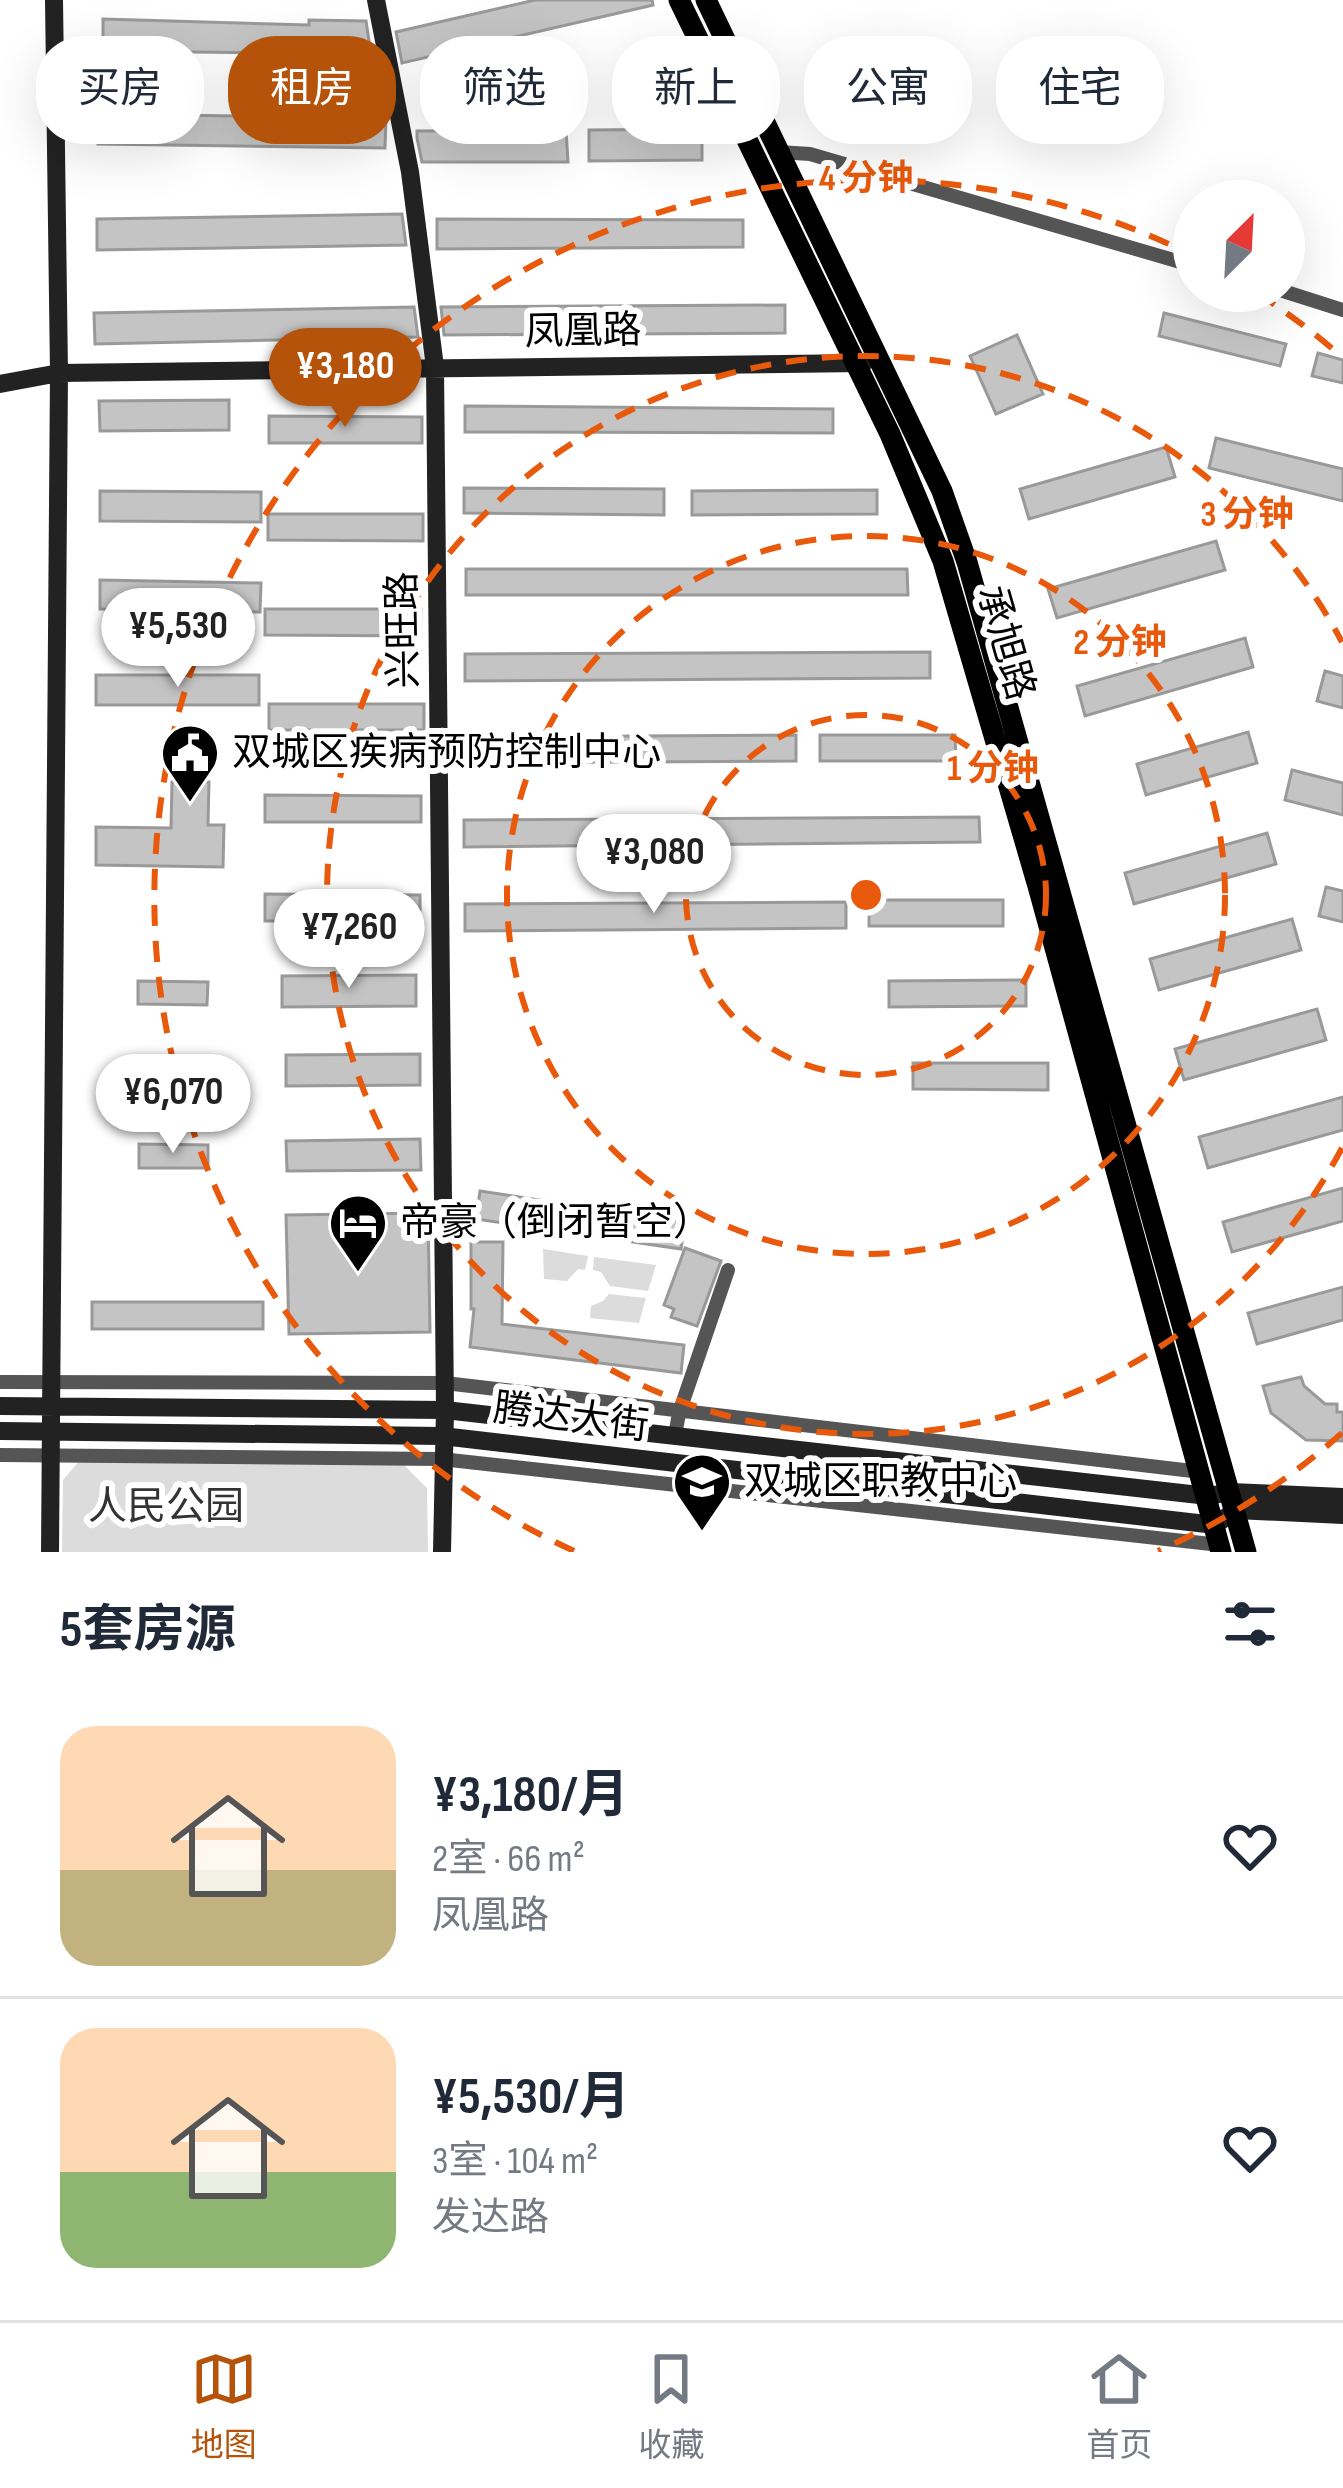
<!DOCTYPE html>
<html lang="zh">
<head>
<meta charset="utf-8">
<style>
  :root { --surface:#fff; --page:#f6f6f7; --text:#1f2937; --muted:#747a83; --line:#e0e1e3; --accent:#b45309 }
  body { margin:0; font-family:"Sofia Sans Condensed","Noto Sans SC",sans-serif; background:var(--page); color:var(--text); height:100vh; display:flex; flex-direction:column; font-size:45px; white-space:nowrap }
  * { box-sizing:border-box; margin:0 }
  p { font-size:39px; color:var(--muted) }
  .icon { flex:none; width:66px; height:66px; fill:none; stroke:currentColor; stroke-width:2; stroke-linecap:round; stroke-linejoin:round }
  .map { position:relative; height:1552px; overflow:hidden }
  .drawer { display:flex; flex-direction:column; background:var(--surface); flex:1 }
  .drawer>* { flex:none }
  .hud { position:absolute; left:36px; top:36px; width:1272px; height:108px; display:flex; gap:24px }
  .needle { width:78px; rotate:24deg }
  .buttons { position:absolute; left:1173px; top:180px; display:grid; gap:24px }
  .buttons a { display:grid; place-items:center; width:132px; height:132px; border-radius:50%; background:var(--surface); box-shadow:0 12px 48px #0002; font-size:60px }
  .price { position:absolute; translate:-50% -102px; padding:0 27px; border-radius:42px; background:#fff; color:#222; font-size:39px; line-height:78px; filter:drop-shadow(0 3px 6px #0008) }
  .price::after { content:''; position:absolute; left:50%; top:72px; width:36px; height:27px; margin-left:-18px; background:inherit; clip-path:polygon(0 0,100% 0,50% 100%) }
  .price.active { background:var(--accent); color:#fff }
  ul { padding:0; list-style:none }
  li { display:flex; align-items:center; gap:36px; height:300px; padding:0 60px }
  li+li { border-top:3px solid var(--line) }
  li span { display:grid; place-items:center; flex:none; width:336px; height:240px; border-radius:36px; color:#555 }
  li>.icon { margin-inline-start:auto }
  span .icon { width:144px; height:144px; fill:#fffc; stroke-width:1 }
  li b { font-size:51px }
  h2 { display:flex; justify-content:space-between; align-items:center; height:144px; padding:0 60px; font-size:51px }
  .pill { padding:0 42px; border-radius:48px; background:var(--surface); box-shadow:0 12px 48px #0002; font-size:42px; line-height:108px }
  .pill.active { background:var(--accent); color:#fff }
  .tab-bar { display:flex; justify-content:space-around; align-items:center; height:168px; border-top:3px solid var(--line); background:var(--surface); font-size:33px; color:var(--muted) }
  .tab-bar a { display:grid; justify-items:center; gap:6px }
  .tab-bar .active { color:var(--accent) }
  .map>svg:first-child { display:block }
  .green { fill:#dcdcdc }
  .building { fill:#c4c4c4; stroke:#999; stroke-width:3 }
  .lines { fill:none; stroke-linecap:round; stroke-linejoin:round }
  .street { stroke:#555; stroke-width:14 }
  .secondary { stroke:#222; stroke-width:18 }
  .primary { stroke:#000; stroke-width:21 }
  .ring { fill:none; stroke:#e8590c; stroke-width:6; stroke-dasharray:21 15 }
  .labels { text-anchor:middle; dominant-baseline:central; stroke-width:12; stroke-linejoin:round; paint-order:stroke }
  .street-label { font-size:39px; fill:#000; stroke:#fff }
  .poi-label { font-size:39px; fill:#000; stroke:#fff; text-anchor:start }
  .park-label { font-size:39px; fill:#333; stroke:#fff }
  .centre { fill:#e8590c; stroke:#fff; stroke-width:6 }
  .ring-label { font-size:36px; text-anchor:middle; font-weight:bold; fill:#e8590c; stroke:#fff; stroke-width:12; stroke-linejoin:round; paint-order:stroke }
</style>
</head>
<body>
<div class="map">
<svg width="1343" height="1552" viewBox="0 0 1343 1552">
  <rect width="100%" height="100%" fill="#fff"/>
  <path class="green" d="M543 1249 588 1256 585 1270 578 1269 567 1281 544 1279Z
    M594 1257 656 1265 648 1291 610 1286 601 1272 593 1270Z
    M609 1294 646 1298 639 1323 590 1318 591 1306 603 1301Z
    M80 1460 404 1465 427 1488 428 1552H62L63 1480Z"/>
  <path class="building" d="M535 0H652L653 5 402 63 396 32Z
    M103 19 309 25V20L366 21 371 54 103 51Z
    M99 114 386 118 385 148 98 144Z
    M702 129V160L589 161V130Z
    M566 130 568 162H422L417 138V131Z
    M402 214 406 245 97 250V219Z
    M437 219 743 220V247L437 249Z
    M785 305V333L618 334 444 335 441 307Z
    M414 307 418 337 95 344 94 313Z
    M1164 313 1286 344 1280 366 1159 336Z
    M1017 335 1043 394 996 414 970 356Z
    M1318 353 1343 360V383L1312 376Z
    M229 400V430L100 431 99 401Z
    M465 406 833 409V433L465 432Z
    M269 416 422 417V443H269Z
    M1216 438 1343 469V501L1209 468Z
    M1166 447 1175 477 1029 519 1020 489Z
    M464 488 664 489V515L464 513Z
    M877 490V514L692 515V491Z
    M100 491 261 492V522L100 521Z
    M268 514H423V541L268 540Z
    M1216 541 1225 570 1057 618 1048 589Z
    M466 569H907L908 595H466Z
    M100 580 261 583 260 612 100 609Z
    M265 609H421V636L265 635Z
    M1245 638 1253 667 1085 716 1077 686Z
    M930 652V678L465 681V654Z
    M1325 671 1343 676V708L1317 701Z
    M96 675H259V705H96Z
    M269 704H424V730H269Z
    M1248 732 1257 763 1146 795 1137 764Z
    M796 735V761L465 763V737Z
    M820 735H955L956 761H820Z
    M1292 770 1343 783V815L1285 800Z
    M172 782H209L208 825H224L223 867 96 865V827L171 828Z
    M265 795 421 796V822H265Z
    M979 817 980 842 464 847V820Z
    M1267 833 1276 864 1134 904 1125 873Z
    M1326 887 1343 891V922L1319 916Z
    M265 894 420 895V921H265Z
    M869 900H1003V926H869Z
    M846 902V928L465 931V904Z
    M1292 919 1301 950 1159 990 1150 959Z
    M416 975V1006L282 1007V976Z
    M1026 980V1006L889 1007V981Z
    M138 981 208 982 207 1005 138 1004Z
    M1317 1009 1326 1040 1184 1080 1175 1049Z
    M420 1054V1085L286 1086V1055Z
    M913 1063H1048V1090L913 1089Z
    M137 1064H207L206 1088 137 1087Z
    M1343 1097V1130L1208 1168 1199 1137Z
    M420 1139 421 1170 287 1171 286 1141Z
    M139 1144 208 1145V1168H139Z
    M1343 1188V1221L1232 1252 1223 1222Z
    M480 1191 685 1222 681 1249 476 1219Z
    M428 1213 430 1332 289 1334 286 1215Z
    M471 1242H503L502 1324 684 1345 681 1373 470 1347 474 1309H471Z
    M685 1248 721 1261 697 1326 671 1317 674 1309 664 1305Z
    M1343 1287V1320L1257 1344 1248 1313Z
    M92 1302H263V1329H92Z
    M1301 1377 1304 1386 1325 1404H1337V1412H1343V1441L1306 1440 1271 1413 1263 1386Z"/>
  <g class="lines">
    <path class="street" d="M779 152 810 154 1194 266
      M1283 291 1343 310
      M0 1382 445 1383 1201 1472
      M675 1436 679 1413 728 1270
      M0 1455 441 1459 1220 1545"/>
    <path class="secondary" d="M376 0 410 172 435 367 445 1410 442 1552
      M0 384 59 373 864 363
      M0 1406 445 1410 1208 1496 1231 1492 1343 1497
      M0 1431 442 1436 1215 1525 1236 1510 1343 1515
      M50 1552 59 373 54 0"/>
    <path class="primary" d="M679 0 890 434 943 561 1038 886 1221 1552
      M706 0 942 491 967 562 1246 1552"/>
  </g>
  <g class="ring">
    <circle cx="866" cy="895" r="180"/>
    <circle cx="866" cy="895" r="359"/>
    <path d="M1342 1148A539 539 0 1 1 1342 642"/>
    <path d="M1342 1433A718 718 0 0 1 1158 1551M574 1551A718 718 0 1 1 1192 255M1257 293A718 718 0 0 1 1342 357"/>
  </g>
  <defs>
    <symbol id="civic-pin" viewBox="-11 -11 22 30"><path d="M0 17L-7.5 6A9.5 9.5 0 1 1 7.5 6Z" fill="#000" stroke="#fff"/><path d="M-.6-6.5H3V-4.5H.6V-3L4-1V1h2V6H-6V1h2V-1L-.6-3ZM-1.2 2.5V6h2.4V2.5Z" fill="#fff"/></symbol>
    <symbol id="hotel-pin" viewBox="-11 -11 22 30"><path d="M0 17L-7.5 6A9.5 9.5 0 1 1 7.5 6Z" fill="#000" stroke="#fff"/><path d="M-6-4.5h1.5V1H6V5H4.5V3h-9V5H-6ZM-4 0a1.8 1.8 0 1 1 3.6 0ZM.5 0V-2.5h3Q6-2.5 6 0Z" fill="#fff"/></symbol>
    <symbol id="school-pin" viewBox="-11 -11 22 30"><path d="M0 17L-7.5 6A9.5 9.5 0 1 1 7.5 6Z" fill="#000" stroke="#fff"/><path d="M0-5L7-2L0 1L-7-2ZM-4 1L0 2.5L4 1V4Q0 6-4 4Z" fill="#fff"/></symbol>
  </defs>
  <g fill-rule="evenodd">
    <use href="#civic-pin" x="157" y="720" width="66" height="90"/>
    <use href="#hotel-pin" x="325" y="1190" width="66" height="90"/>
    <use href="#school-pin" x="669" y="1449" width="66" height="90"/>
  </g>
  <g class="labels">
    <g class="street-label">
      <text transform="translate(583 332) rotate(-1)">凤凰路</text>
      <text transform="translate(404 630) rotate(-91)">兴旺路</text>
      <text transform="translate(1005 643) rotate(74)">承旭路</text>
      <text transform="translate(571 1418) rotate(7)">腾达大街</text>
    </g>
    <g class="poi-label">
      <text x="232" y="753">双城区疾病预防控制中心</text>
      <text x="400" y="1223">帝豪（倒闭暂空）</text>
      <text x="744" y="1482">双城区职教中心</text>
    </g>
    <g class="park-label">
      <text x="166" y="1507">人民公园</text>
    </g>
  </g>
  <circle cx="866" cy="895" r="18" class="centre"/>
  <g class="ring-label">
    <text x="866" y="190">4 分钟</text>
    <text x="1247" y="526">3 分钟</text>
    <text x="1120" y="654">2 分钟</text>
    <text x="993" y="780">1 分钟</text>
  </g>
</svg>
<div class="buttons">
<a><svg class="needle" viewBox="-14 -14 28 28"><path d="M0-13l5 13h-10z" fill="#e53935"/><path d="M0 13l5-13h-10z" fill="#747a83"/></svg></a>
</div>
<b class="price active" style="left:345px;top:430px">¥3,180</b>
<b class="price" style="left:178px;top:690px">¥5,530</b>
<b class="price" style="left:654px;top:916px">¥3,080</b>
<b class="price" style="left:349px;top:991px">¥7,260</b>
<b class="price" style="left:173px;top:1156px">¥6,070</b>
<div class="hud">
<a class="pill">买房</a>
<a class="pill active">租房</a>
<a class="pill">筛选</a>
<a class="pill">新上</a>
<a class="pill">公寓</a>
<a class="pill">住宅</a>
</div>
</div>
<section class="drawer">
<h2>5套房源<svg class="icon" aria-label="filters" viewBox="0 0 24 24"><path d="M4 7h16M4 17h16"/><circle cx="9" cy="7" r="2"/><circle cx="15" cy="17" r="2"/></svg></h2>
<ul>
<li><span style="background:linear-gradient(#ffd9b3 60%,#c2b280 0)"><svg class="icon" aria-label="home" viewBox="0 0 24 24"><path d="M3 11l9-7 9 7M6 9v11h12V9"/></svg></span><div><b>¥3,180/月</b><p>2室 · 66 m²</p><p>凤凰路</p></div><svg class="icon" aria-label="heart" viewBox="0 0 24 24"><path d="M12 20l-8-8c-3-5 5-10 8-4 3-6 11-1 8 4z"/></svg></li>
<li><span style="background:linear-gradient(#ffd9b3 60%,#8fb573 0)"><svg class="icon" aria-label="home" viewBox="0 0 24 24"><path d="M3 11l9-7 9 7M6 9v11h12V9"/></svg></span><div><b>¥5,530/月</b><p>3室 · 104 m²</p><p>发达路</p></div><svg class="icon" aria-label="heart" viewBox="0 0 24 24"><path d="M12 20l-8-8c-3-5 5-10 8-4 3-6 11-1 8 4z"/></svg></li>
</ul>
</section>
<nav class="tab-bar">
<a class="active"><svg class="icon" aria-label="map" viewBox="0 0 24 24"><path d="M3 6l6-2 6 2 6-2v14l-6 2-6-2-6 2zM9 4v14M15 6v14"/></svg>地图</a>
<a><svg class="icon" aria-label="saved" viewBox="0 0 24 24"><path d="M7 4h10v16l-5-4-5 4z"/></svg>收藏</a>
<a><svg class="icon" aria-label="home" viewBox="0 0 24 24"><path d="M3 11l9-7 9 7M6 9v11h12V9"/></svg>首页</a>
</nav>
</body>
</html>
